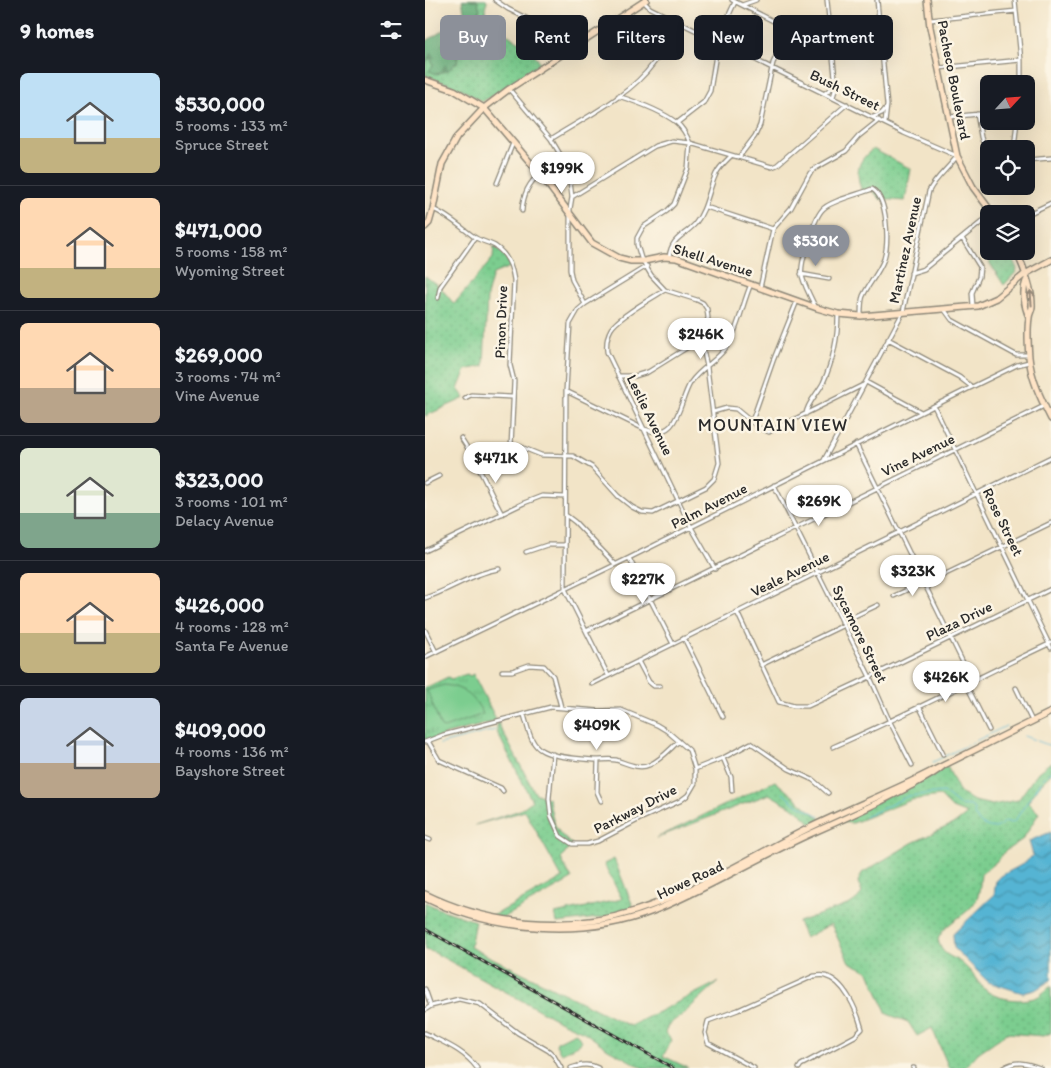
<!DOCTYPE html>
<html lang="en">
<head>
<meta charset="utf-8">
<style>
  :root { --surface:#171b24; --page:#242831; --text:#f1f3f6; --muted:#9ea1a6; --line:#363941; --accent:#8c9099 }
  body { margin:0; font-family:Itim,sans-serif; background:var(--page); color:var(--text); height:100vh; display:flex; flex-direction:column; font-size:19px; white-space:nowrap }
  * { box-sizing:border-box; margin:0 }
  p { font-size:16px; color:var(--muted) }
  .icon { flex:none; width:28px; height:28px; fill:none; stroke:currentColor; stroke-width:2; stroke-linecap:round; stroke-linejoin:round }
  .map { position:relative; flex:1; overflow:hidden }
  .panel { display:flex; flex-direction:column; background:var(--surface); width:425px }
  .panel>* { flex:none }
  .top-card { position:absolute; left:15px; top:15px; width:475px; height:45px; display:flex; gap:10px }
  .needle { width:32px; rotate:64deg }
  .controls { position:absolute; left:555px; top:75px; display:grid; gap:10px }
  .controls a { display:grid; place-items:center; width:55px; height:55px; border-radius:8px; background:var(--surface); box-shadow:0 5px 20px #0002; font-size:25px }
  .price { position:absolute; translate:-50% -42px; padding:0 11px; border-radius:18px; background:#fff; color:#222; font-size:16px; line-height:32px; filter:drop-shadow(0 1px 2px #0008) }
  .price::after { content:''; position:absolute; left:50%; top:30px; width:15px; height:11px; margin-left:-8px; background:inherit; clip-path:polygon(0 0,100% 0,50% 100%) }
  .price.active { background:var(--accent); color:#fff }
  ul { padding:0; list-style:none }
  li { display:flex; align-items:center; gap:15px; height:125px; padding:0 20px }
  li+li { border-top:1px solid var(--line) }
  li span { display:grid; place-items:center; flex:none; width:140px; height:100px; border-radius:8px; color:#555 }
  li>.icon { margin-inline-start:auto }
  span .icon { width:60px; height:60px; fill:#fffc; stroke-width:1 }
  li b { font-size:21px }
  h2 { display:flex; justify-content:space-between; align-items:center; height:60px; padding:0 20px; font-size:21px }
  .chip { padding:0 18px; border-radius:8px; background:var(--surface); box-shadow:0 5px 20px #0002; font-size:18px; line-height:45px }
  .chip.active { background:var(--accent); color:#fff }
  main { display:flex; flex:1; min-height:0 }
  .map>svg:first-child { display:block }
  .grass { fill:url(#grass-dots); stroke:#547c5d }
  .forest { fill:url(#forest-firs); stroke:#486e52 }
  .park { fill:url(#park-tufts); stroke:#547c5d }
  .garden { fill:#7ccd8f; stroke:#547c5d }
  .water { fill:url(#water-waves); stroke:#40707f }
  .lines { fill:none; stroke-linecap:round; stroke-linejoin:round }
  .stream { stroke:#55b4d3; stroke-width:1 }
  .street-casing { stroke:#8e8879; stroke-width:5.5 }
  .secondary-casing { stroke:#8e8879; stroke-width:8 }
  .street { stroke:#fff; stroke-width:3 }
  .secondary { stroke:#ffe4c6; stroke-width:5 }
  .rail-casing { stroke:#2b2b2b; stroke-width:3 }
  .rail { stroke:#fcf5e5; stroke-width:1; stroke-dasharray:4; stroke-linecap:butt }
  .oneway { stroke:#958878 }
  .labels { text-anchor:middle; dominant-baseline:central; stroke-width:5; stroke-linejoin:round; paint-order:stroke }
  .street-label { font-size:15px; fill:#2b2b2b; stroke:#fcf5e5 }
  .quarter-label { font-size:18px; letter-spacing:1px; fill:#2b2b2b; stroke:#fcf5e5 }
</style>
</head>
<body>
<main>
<section class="panel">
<h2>9 homes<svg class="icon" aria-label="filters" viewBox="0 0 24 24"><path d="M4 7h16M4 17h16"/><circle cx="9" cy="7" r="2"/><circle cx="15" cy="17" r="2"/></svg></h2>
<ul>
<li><span style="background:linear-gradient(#bfe0f5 65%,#c2b280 0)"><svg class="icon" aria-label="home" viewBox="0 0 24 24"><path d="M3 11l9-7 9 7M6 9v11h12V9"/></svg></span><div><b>$530,000</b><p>5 rooms · 133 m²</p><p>Spruce Street</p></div></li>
<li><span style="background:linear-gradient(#ffd9b3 70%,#c2b280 0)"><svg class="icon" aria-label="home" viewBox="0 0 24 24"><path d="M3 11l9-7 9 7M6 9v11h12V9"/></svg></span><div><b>$471,000</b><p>5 rooms · 158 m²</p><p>Wyoming Street</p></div></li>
<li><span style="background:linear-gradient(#ffd9b3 65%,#b9a48a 0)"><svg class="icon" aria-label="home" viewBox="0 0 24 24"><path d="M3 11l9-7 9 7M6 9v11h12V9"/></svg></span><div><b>$269,000</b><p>3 rooms · 74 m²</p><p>Vine Avenue</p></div></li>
<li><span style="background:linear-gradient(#dfe7d0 65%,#7fa58c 0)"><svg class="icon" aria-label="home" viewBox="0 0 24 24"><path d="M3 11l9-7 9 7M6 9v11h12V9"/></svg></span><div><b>$323,000</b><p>3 rooms · 101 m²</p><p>Delacy Avenue</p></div></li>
<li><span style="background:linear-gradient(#ffd9b3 60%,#c2b280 0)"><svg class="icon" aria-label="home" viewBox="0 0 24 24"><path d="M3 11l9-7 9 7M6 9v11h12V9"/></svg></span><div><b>$426,000</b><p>4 rooms · 128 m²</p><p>Santa Fe Avenue</p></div></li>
<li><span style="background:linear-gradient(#c9d6e8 65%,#b9a48a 0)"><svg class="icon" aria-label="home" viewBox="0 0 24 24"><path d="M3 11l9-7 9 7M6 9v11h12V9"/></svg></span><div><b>$409,000</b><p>4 rooms · 136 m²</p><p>Bayshore Street</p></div></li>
</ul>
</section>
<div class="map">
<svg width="626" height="1068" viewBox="0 0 626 1068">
  <defs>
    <pattern id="grass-dots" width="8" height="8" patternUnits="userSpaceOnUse" patternTransform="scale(1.25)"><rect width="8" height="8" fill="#7ccd8f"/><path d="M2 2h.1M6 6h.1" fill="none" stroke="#6bb07c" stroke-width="1.8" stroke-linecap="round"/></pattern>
    <pattern id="forest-firs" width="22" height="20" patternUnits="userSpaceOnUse" patternTransform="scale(1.25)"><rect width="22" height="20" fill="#65b07a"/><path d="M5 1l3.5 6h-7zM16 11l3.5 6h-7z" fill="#538f64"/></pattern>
    <pattern id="park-tufts" width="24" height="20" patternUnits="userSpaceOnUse" patternTransform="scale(1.25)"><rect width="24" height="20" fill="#7ccd8f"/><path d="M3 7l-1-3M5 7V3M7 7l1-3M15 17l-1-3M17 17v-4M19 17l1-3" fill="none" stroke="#6bb07c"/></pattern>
    <pattern id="water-waves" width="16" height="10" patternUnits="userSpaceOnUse" patternTransform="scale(1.25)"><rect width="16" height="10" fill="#55b4d3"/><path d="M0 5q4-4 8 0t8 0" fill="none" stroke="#4793ab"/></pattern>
  </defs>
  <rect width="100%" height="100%" fill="#fcf5e5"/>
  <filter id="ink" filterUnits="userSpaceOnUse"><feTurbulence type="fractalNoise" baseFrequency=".02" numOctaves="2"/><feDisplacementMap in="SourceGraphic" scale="10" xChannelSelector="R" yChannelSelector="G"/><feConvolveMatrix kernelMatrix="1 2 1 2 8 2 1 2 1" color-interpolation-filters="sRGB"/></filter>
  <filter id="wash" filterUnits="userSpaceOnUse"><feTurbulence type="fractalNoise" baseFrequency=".0096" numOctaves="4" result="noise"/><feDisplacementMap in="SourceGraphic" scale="20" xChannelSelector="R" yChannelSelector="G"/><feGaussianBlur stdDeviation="1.12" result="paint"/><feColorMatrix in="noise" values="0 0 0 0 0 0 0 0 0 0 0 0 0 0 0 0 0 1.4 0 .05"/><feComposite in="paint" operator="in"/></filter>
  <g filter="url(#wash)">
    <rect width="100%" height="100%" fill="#f2e4c7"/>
    <path class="grass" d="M37 0H61L62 1 60 9 63 24 106 48 116 65 57 102 38 90 0 75 1 60 6 58 8 66 35 51C35 32 36 38 45 25 50 18 50 8 52 0Z
      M448 149 486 169 480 201 455 199 447 190 437 193C431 173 430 163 448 149Z
      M69 246 80 256 87 266 68 274 62 296 59 366 41 370 33 389 40 398 0 416V276L15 287 29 304 68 258Z
      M581 251H584L592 269 591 272 579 285 564 262Z
      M72 721 110 793 124 799C127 819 129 832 147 844L136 859 147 879 76 919 66 917 137 878 100 811 50 825 95 810 107 801 72 732Z
      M626 762V774L616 784 603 802 614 813 598 839 579 852 572 861 556 874C555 882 555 891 552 898 544 917 523 918 513 939 517 959 529 954 541 967 549 974 553 984 562 991 573 1000 601 1003 614 996 618 993 622 989 626 986V1033L618 1036 582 1033 553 1053 540 1068H524L507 1028 492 1036 483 1022 462 1014 444 972 424 962 406 924 380 938 373 922 425 904 432 899 437 893 433 882 437 873 487 843 532 822 542 814 527 808 515 796 486 800 428 823 413 822 521 764 535 793 549 801 567 805 593 800 613 772Z
      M350 781 399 822 389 826 372 810 344 794 231 838Z
      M189 859 210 911 189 916 132 923 130 914 197 899 179 864Z
      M0 902 12 908 50 921 45 947 205 1026 293 982 258 1014 243 1025 240 1033 247 1040 238 1056 263 1068H218L183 1049 159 1032 136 1022 8 952 0 950Z"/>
    <path class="forest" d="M37 0H52L55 10 35 37V51L32 62 24 70 12 74 4 71 8 65 6 58 0 62V42L40 16Z"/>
    <path class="park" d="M42 674 45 676 48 674 72 721 22 734 0 742V688L23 677 26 679Z"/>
    <path class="garden" d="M19 685C39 687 50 697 58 714L19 728 16 727 2 690Z
      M150 1033 152 1034 156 1041 155 1044 137 1053 135 1052 131 1045 132 1042Z"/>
    <path class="water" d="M626 832V980L610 990 598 993 563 982 529 948 528 934 569 895 571 880C584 869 597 868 608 855L604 841Z"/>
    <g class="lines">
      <path class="stream" d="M599 736 626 746
        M15 744 70 730
        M508 762 581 726
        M358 793 368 802 395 816
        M440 817 483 796 518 792 534 805 546 806 550 810 549 814C554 824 560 827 571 828L581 821 586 823 589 822 616 781 626 771"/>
    </g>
  </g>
  <g filter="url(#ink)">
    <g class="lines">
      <defs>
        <path id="street" d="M70 0 83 9 129 32 143 51
          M307 0 356 25 360 31V38L348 63 335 125 330 136 314 157
          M402 0 411 87 408 97
          M452 0 462 105 460 123
          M590 0 596 60V84
          M219 2 225 8 479 133 532 156C524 168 511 177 504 191L478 312 399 460
          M317 5 331 0
          M505 20 591 11
          M514 68 596 60
          M84 89 126 139 139 161 145 181 147 197 145 209V270L147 280 160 304
          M400 93 407 88 410 83
          M193 96C212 102 237 111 252 123 258 128 262 136 265 143L347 167 352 165 422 104
          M552 114 556 137 564 161
          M448 117 457 113 461 108
          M524 117 564 113
          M252 123 279 102 285 91 294 36 310 2
          M126 139C159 118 205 96 228 64 239 51 246 36 253 21
          M589 149 592 121
          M601 160 626 158
          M72 183 88 143
          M281 207 348 229
          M8 209C24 216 34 226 48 236 54 241 63 242 70 246 82 254 87 266 89 280L85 365 89 381 86 447
          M97 211C98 196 103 183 115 174
          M601 215 626 203
          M537 238 555 267 554 277 547 293 548 306
          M244 257C247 237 258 237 270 224 282 209 283 191 291 174 294 167 301 161 306 156
          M486 273 499 269 564 216
          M376 274 404 279
          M335 288 348 229 366 208 385 173 391 168 421 151 434 136 454 120
          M240 290C227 298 193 317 186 329 182 336 181 344 182 352L266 527 290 569
          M13 298 15 287 50 238
          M391 308C386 298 380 287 377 276 374 265 389 219 397 210 404 201 435 194 447 189 463 198 464 242 459 259 454 273 444 283 438 296 436 301 436 309 436 315
          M519 309 527 320 591 355H604
          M463 339 534 377 547 387
          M193 376H210L223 372 276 339
          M441 382 496 412
          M141 391 219 429C255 442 253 402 266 382 275 369 290 362 300 349 313 331 317 305 326 284
          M40 398 46 395 87 397
          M509 406 626 648
          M288 412 302 408 311 409 334 428 344 432 438 385
          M381 414C382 403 393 393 398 383 408 361 413 339 413 314
          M327 421 348 361 372 301
          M36 438C52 461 63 489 77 514
          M431 444 547 681
          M50 461 86 447H96L116 455 148 456 167 467 193 496 207 507 217 512 228 513 281 487 289 479 294 463 282 367 276 339 283 318 282 309 278 303 272 300 240 290 226 275 216 258 212 245V238L218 227 242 211 249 204 263 168 265 143 247 141 230 146 147 197
          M0 483 14 476
          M349 485 445 677 465 722 487 765
          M142 516 150 522 190 564
          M0 551 99 503 117 496 140 497
          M101 552 122 545H140
          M204 558 248 644
          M500 584 626 523
          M469 596 499 582
          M0 598C25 590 48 573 74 569
          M312 612 354 702 369 706H383L445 677 626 589
          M417 622 453 605
          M0 630 11 652
          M161 631 619 406
          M259 638 298 717
          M0 657 204 558 547 387 592 365 604 362
          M213 661 224 682 229 686H235
          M336 665 419 625
          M77 671H87L104 665 119 666 128 676 136 707
          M183 675 140 589 141 391 145 324 153 310 160 304 222 266
          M167 684 626 457
          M541 684 564 730
          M591 688 607 721
          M494 706 518 754
          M99 715C103 727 105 745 118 751 131 758 157 759 171 760 178 760 185 759 191 760 201 763 214 770 224 765 236 760 245 749 254 741
          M3 741 14 760 76 788 78 791
          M0 742 18 735 126 707 174 711 196 710 232 725 242 731 264 750 270 769V783L263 795 255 801 215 819 173 841 162 844H147L135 836 126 816 124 799 128 754
          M408 747C482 715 553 677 626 643
          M298 758 306 777 307 791
          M173 760 172 792 176 801
          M270 769 298 758 326 743 364 769 388 780 403 793
          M0 838 5 840
          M0 989 6 1006
          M0 1010 6 1006 34 999 55 1004 93 1033 124 1051 129 1056 136 1068
          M0 1033C19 1043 39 1050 52 1068
          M146 1068C155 1065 164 1063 173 1068
          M329 1068 283 1043 280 1033 283 1021 313 1010 389 976C392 976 397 975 400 976 420 981 432 1011 437 1029L430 1036 376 1065 374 1068
          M488 1068H489
          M578 1068C591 1060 602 1063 615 1068"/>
        <path id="secondary" d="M502 0 505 27 532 156 548 187 568 214
          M0 80 29 90 59 108 115 174 167 243 194 258 206 261H219L239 257 251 258 392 308 413 314 436 316 553 306 571 298 600 274 626 260
          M0 227 4 223 8 209 17 164 32 137 59 108 84 89 221 0
          M591 251C598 266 608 290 607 307 607 310 604 314 604 318 602 330 603 344 604 357 606 379 616 399 626 419
          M601 281C597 291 599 306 604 317
          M0 894C63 925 142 933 210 911 271 892 327 856 384 828 419 811 456 796 491 779 536 757 581 734 626 712
          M0 898C68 931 157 939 228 911 283 889 333 857 387 833 417 820 447 806 476 791 490 783 506 777 518 766"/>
      </defs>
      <use href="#street" class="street-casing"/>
      <use href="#secondary" class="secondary-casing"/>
      <use href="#street" class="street"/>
      <use href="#secondary" class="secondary"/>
      <defs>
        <path id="rail" d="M0 929 248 1068"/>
      </defs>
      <use href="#rail" class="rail-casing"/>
      <use href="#rail" class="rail"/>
    </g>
    <defs><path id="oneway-shaft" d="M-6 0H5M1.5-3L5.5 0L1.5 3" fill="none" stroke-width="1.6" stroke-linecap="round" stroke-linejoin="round" transform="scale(1.25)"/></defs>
    <use class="oneway" href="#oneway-shaft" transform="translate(606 298) rotate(-95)"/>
  </g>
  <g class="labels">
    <g class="street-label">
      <text transform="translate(529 80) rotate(79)">Pacheco Boulevard</text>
      <text transform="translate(420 90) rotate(26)">Bush Street</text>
      <text transform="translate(480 250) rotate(-78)">Martinez Avenue</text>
      <text transform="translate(288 260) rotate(17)">Shell Avenue</text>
      <text transform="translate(76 322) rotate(-88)">Pinon Drive</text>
      <text transform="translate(225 415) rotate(64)">Leslie Avenue</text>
      <text transform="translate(493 455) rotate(-26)">Vine Avenue</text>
      <text transform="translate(284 506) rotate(-27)">Palm Avenue</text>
      <text transform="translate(578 522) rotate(64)">Rose Street</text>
      <text transform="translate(365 574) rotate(-26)">Veale Avenue</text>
      <text transform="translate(534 621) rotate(-26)">Plaza Drive</text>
      <text transform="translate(435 634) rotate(64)">Sycamore Street</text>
      <text transform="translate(210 809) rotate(-27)">Parkway Drive</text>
      <text transform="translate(265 880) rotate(-25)">Howe Road</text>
    </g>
    <g class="quarter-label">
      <text x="348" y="425">MOUNTAIN VIEW</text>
    </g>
  </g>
</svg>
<div class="controls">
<a><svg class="needle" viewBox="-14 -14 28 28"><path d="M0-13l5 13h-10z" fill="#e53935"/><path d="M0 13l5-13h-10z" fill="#9ea1a6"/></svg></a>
<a><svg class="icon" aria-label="locate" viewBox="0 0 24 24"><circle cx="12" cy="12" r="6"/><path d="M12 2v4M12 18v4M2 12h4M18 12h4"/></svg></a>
<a><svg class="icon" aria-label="layers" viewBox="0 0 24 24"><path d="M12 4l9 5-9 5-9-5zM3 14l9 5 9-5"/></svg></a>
</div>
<b class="price" style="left:137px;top:194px">$199K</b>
<b class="price active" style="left:391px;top:267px">$530K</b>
<b class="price" style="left:276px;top:360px">$246K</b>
<b class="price" style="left:71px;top:484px">$471K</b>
<b class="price" style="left:394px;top:527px">$269K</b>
<b class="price" style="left:488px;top:597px">$323K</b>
<b class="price" style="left:218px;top:605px">$227K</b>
<b class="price" style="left:521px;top:703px">$426K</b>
<b class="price" style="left:172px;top:751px">$409K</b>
<div class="top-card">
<a class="chip active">Buy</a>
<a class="chip">Rent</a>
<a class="chip">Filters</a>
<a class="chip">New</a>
<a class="chip">Apartment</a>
</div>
</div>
</main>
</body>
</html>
